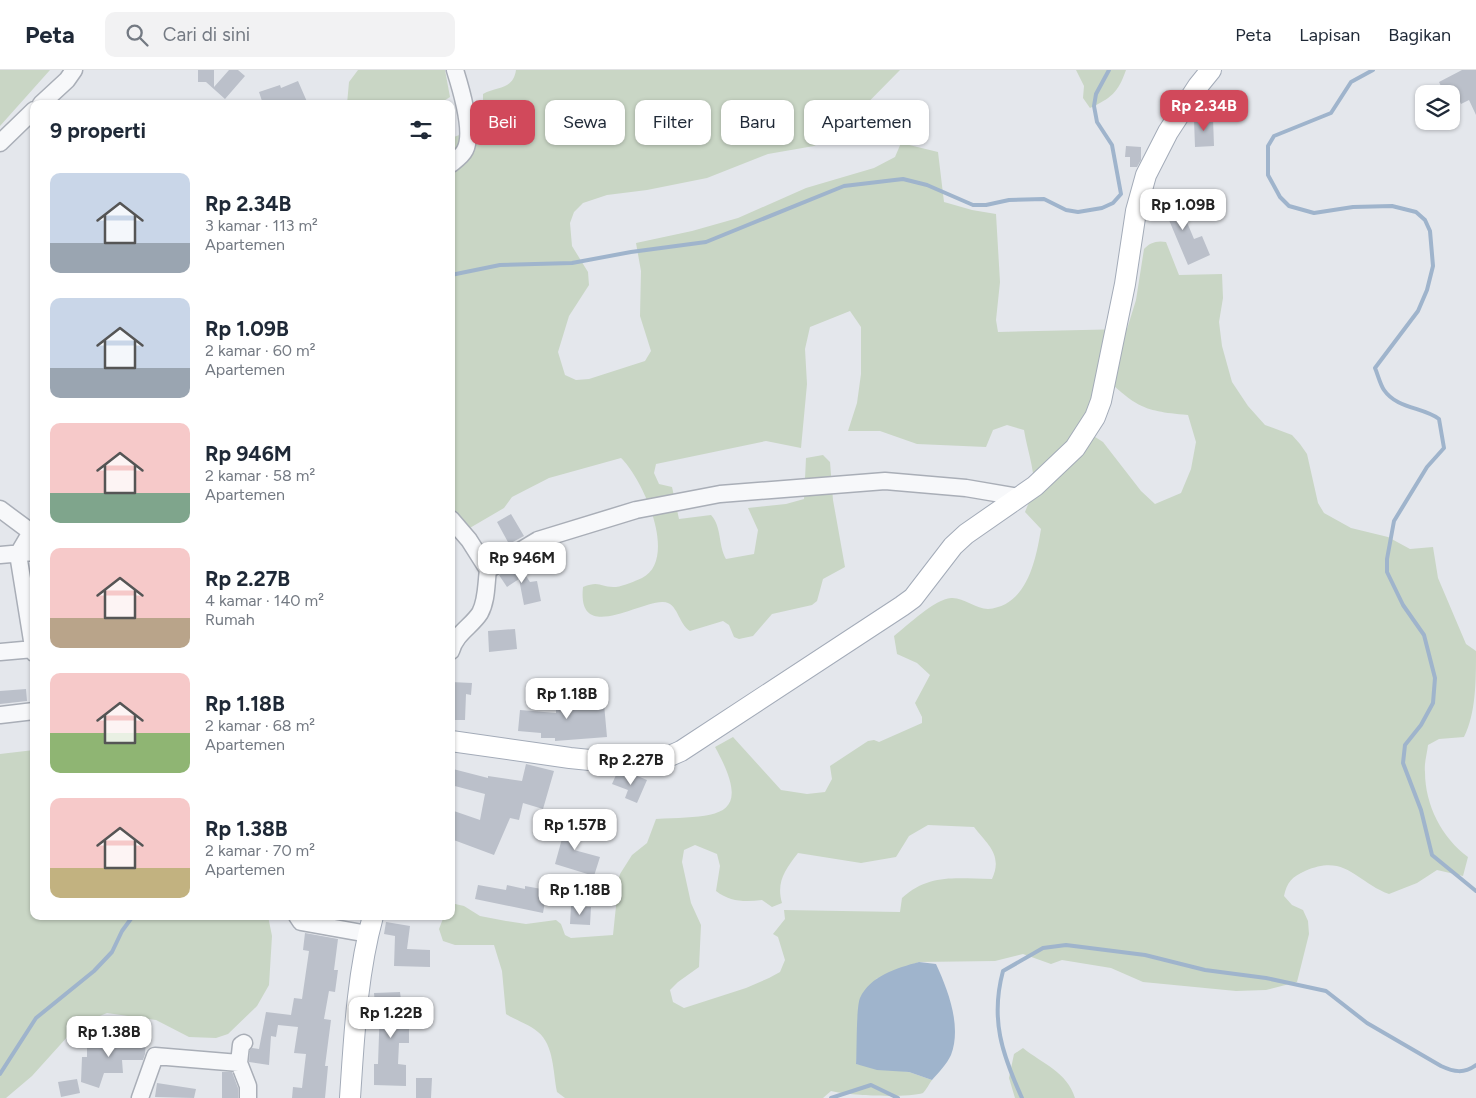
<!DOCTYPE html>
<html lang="id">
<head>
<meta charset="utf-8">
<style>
  :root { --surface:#fff; --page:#f2f2f3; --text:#1f2937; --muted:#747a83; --line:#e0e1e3; --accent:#d1495b }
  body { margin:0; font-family:Figtree,sans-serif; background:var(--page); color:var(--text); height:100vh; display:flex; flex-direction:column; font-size:19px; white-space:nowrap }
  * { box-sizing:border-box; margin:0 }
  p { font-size:16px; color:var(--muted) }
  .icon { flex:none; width:28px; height:28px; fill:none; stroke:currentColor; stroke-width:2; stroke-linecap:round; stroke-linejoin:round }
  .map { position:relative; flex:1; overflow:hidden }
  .side { position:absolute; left:30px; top:30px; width:425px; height:820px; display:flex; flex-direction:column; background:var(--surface); border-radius:10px; box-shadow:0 1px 4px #0004 }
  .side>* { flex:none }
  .top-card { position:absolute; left:470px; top:30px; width:475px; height:45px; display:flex; gap:10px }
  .buttons { position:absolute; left:1415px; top:15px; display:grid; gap:10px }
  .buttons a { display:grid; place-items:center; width:45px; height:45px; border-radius:10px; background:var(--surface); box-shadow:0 1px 4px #0004; font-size:25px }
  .price { position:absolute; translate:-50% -42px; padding:0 11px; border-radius:10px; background:#fff; color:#222; font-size:16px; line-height:32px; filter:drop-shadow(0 1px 2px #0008) }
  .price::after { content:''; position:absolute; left:50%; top:30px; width:15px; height:11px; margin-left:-8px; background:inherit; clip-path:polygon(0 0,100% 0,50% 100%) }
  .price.current { background:var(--accent); color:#fff }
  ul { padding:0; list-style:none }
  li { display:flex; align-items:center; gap:15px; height:125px; padding:0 20px }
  li span { display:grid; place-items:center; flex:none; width:140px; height:100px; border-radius:10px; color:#555 }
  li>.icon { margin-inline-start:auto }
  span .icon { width:60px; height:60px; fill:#fffc; stroke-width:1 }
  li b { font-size:21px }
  h2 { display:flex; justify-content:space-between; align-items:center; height:60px; padding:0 20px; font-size:21px }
  .tag { padding:0 18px; border-radius:10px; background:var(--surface); box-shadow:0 1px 4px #0004; font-size:18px; line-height:45px }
  .tag.current { background:var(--accent); color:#fff }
  header { display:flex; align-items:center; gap:30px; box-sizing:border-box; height:70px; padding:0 25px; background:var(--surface); border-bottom:1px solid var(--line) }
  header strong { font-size:24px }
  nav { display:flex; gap:28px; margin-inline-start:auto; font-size:18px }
  .search { width:350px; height:45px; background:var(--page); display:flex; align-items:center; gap:12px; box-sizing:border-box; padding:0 18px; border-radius:10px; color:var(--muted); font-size:19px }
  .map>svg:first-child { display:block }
  .green { fill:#c9d6c5; fill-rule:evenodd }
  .water { fill:#9fb4cc }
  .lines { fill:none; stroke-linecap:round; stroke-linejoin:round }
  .stream { stroke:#9fb4cc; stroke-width:4 }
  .building { fill:#bbc0ca }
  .minor-casing { stroke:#a9aeb7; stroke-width:19 }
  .major-casing { stroke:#a3abb8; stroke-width:22 }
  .minor { stroke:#f7f8fa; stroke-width:16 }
  .major { stroke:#fff; stroke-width:20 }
</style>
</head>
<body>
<header>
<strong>Peta</strong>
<div class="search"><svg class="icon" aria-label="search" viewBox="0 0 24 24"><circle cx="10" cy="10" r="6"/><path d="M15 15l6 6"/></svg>Cari di sini</div>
<nav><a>Peta</a><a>Lapisan</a><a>Bagikan</a></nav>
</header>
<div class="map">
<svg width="1476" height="1028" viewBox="0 0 1476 1028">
  <rect width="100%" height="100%" fill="#e4e7ec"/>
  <path class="green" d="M0 0H50L0 56Z
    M358 0H445L450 27 439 34H347L349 12Z
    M516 0H900L837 64 814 76 768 84 707 108 647 120 607 125 583 133 574 142 570 153 572 176 588 202 589 215 569 246 558 282 565 305 576 310 589 309 645 291 651 281 640 246 641 201 636 173 692 161 738 148 806 118 874 98 895 87 901 73 938 82 944 132 972 140 996 144 1000 212 996 250 998 262 1127 259 1136 230 1144 179C1149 173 1157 170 1166 172L1179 205 1222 204 1223 228 1219 252 1222 276 1232 312 1248 336 1265 355 1292 365 1300 374 1307 384 1318 433 1324 443 1351 458 1388 467 1410 479 1433 477 1438 508 1466 574 1476 581C1476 611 1476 643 1464 667L1439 669 1428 675C1427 684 1424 693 1425 702 1425 735 1442 768 1468 787L1463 806 1437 800 1417 813 1389 824C1356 812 1346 783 1305 801 1292 807 1287 812 1284 826L1292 835 1303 840 1308 851 1309 864 1297 912 1266 920 1236 921 1143 912 1111 898 1062 890 1051 894 1023 884 995 891 919 892 876 909 858 975 856 994 909 1002 932 1010C929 1014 926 1020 923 1023 908 1028 850 1026 831 1021L823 1028H565L557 1022C553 1002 554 975 538 962 529 954 517 951 506 944L502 901 494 875H455L443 871 439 859 444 846H451V833L464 836 480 846 506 851 526 854 556 850 561 854 565 865 571 868 613 865 616 836 615 823 620 804 632 785 647 773 656 749C716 746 756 751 715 677L733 667 781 720 807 724 825 722 832 709 830 696 868 671 874 670 879 672 922 653V647L915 633 930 605 917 593 897 584 894 566C908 555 935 529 951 528 963 527 976 539 988 539 1027 536 1036 490 1041 459L1025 442C1028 434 1034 424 1034 416 1034 397 1027 379 1024 360L1007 355 993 360 986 377 917 374 880 361H848L857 333 861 304V257L850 241 810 257 805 279 807 314 801 378 766 371 656 394 654 403 659 414 672 417 679 449 711 445C722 457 718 475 726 489L754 484 758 460 748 438 786 434 804 429 806 388 823 385 830 392 833 430 845 497 823 509 817 531 812 535 772 544 753 566 739 569 734 567 729 555 723 551 690 561C678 554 678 531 662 532 636 533 577 573 583 517 601 510 600 518 616 517 624 516 635 511 642 508 679 489 643 409 621 388L549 408 512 427 504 438 451 469V68L487 55 483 47V24C498 16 513 20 516 0ZM1100 303C1135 335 1139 341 1188 345L1196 372 1191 399 1181 423 1155 434 1141 421 1103 372 1081 358 1097 323ZM928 755 974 757C988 775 1003 785 992 809 956 809 930 803 902 828L900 842 784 840 785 849 773 864 778 867 785 890 780 902 769 908 746 918 684 938 673 932 670 920 678 912 699 897 701 855 691 833 682 792 684 780 695 775 717 784 720 796 716 821C730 832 745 832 762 830L772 837 782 833C776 812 785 800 798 783L861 793 896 787 909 766Z
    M1076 0H1126C1118 23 1111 28 1090 38L1083 28 1084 16Z
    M34 680V846H268L272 866 269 915 257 936 228 964 216 968 189 967 156 950 107 943 78 955 32 1006 6 1028H0V684Z
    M1023 978C1043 994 1067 1002 1075 1028H1015L1009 1008 1014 984Z"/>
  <path class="water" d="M919 892 936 894C948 920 962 956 951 985 947 994 938 1003 932 1010L909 1002 877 1000 856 994C857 980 856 938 860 928 870 906 897 898 919 892Z"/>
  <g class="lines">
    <path class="stream" d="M1373 0 1351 12 1331 43 1274 66 1268 76V105L1280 127 1289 136 1314 143 1353 137 1392 136 1416 142 1425 150 1430 161 1433 196 1427 220 1418 241 1375 298C1378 305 1380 314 1384 320 1397 339 1423 337 1439 349L1444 378 1427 397 1394 451 1387 489V502L1403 535 1424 565 1435 608 1433 633 1421 655 1405 675 1403 693 1421 740 1432 785 1476 821
      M451 205 500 195 572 193 631 182 706 172 844 116 903 109 927 115 973 135H986L1009 130 1044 129 1066 140 1078 142 1102 138 1113 133 1121 124 1112 75 1097 52 1094 36 1096 24 1109 0
      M0 1004 36 948 94 901 112 882 122 861 133 846
      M831 1028 871 1015 898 1028
      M1022 1028C1002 984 990 949 1003 901L1043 878 1066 875 1145 885 1205 900 1266 908 1326 921 1367 953 1441 996C1454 1002 1464 1004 1476 995"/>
  </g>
  <path class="building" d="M198 0H214V17L229 0H238L245 6 225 29 206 12H198Z
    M1462 0H1476V45L1469 30 1461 34 1456 23 1445 24 1439 12Z
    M298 11 308 34H263L259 22 280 15 281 18Z
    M1213 48 1214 76 1195 77 1194 49Z
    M1126 76 1141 77V90L1137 97H1130V87H1125Z
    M1176 126 1194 169 1202 166 1210 185 1188 195 1166 143 1157 147 1153 136Z
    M511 444 524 466 509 474 497 452Z
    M518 494 530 512 537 511 541 531 524 535 519 509 507 517 499 505Z
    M515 559 517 579 489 582 488 561Z
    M451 612 472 613 471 625 466 624 465 650H451Z
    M585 615 587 636 604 634 607 667 555 671V668H541V663L518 661 520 640 556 643V635H572L571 616Z
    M26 619 27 631 0 634V621Z
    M526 694 554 701 543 739 523 733 519 750 510 748 494 785 451 769V740L480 750 485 724 451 715 453 699 488 708V706L522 711Z
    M616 705H635L647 710 637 733 625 728 628 720 612 714Z
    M568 747 583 752 574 780 600 787 594 806 555 794Z
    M478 815 506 820 507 815 525 819V816L547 820 543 843 475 829Z
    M571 836 591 837 590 855 570 854Z
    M386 852 410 856 407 879 430 880V897L394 896 395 866 384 864Z
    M305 863 338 869 334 900H338L335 922 329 921 324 949 331 950 325 996H328L325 1028H292L293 1017 302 1018 306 984 294 983 298 957 278 955 276 967 271 966 269 995 249 992 250 980 252 978 259 979 266 942 291 945 294 928 302 929 309 881 303 880Z
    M400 922 401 930H409V973H399L398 994 406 995V1016L374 1015V994H378L380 936H375L374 923Z
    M87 970H146L145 984 143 990H122L123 1003H104L99 1018 81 1012 82 987H87Z
    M222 1002H232L238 1018V1028H222Z
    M416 1008H432L431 1028H416Z
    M77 1009 80 1023 61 1027 58 1012Z
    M157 1013 196 1019 194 1028 155 1027Z"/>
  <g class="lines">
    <defs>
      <path id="minor" d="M41 34 67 10 74 0
        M0 73 34 40
        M451 94C456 90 462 86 465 80 474 63 461 19 455 0
        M0 439 31 462 18 484 34 583
        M451 449 469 470 488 500
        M0 485 34 482
        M451 581C456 563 471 557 480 543 487 530 486 514 488 500L538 470 636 440 720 424 885 411 966 418 1019 427
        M0 582 34 579
        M0 645 34 641
        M297 846 301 852 368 864
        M239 993 241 975 244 973
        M140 1028 155 986 239 993 248 1016V1028"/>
      <path id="major" d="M451 671 570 688 629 694 663 689 681 681 902 536 913 528 953 476 966 464 1035 416 1075 378 1095 347 1101 331 1125 214 1136 141 1146 105 1168 62 1198 16 1211 0
        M350 1028C354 968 357 904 373 846"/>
    </defs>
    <use href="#minor" class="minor-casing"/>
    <use href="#major" class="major-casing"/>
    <use href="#minor" class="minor"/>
    <use href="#major" class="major"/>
  </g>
</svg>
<div class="buttons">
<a><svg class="icon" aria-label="layers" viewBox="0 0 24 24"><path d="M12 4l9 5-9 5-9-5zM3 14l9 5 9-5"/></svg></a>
</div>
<b class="price current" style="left:1204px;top:62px">Rp 2.34B</b>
<b class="price" style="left:1183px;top:161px">Rp 1.09B</b>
<b class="price" style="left:522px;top:514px">Rp 946M</b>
<b class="price" style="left:567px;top:650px">Rp 1.18B</b>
<b class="price" style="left:631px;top:716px">Rp 2.27B</b>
<b class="price" style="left:575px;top:781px">Rp 1.57B</b>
<b class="price" style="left:580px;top:846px">Rp 1.18B</b>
<b class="price" style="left:391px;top:969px">Rp 1.22B</b>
<b class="price" style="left:109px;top:988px">Rp 1.38B</b>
<div class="top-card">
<a class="tag current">Beli</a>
<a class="tag">Sewa</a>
<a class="tag">Filter</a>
<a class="tag">Baru</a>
<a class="tag">Apartemen</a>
</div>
<section class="side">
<h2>9 properti<svg class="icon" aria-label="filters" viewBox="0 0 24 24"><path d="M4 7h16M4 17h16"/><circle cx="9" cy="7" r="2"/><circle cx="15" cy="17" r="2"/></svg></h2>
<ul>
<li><span style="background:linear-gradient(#c9d6e8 70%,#9aa5b1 0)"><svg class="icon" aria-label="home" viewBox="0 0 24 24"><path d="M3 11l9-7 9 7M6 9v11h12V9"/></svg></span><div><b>Rp 2.34B</b><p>3 kamar · 113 m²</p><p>Apartemen</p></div></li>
<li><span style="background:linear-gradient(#c9d6e8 70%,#9aa5b1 0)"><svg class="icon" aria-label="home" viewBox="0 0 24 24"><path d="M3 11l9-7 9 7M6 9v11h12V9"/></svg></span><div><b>Rp 1.09B</b><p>2 kamar · 60 m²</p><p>Apartemen</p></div></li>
<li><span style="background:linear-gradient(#f6c9c9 70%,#7fa58c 0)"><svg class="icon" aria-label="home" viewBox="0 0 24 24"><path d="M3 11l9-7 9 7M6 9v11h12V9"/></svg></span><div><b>Rp 946M</b><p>2 kamar · 58 m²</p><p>Apartemen</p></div></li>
<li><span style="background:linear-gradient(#f6c9c9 70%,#b9a48a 0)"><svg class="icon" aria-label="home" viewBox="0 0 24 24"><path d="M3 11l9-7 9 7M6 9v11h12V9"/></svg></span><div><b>Rp 2.27B</b><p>4 kamar · 140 m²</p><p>Rumah</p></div></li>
<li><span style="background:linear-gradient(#f6c9c9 60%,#8fb573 0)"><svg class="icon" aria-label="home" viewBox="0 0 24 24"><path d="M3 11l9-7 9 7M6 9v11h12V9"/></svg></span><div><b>Rp 1.18B</b><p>2 kamar · 68 m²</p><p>Apartemen</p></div></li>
<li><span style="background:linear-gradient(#f6c9c9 70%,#c2b280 0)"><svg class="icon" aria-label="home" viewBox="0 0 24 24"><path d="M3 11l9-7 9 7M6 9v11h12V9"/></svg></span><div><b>Rp 1.38B</b><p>2 kamar · 70 m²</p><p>Apartemen</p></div></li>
</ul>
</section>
</div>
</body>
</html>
